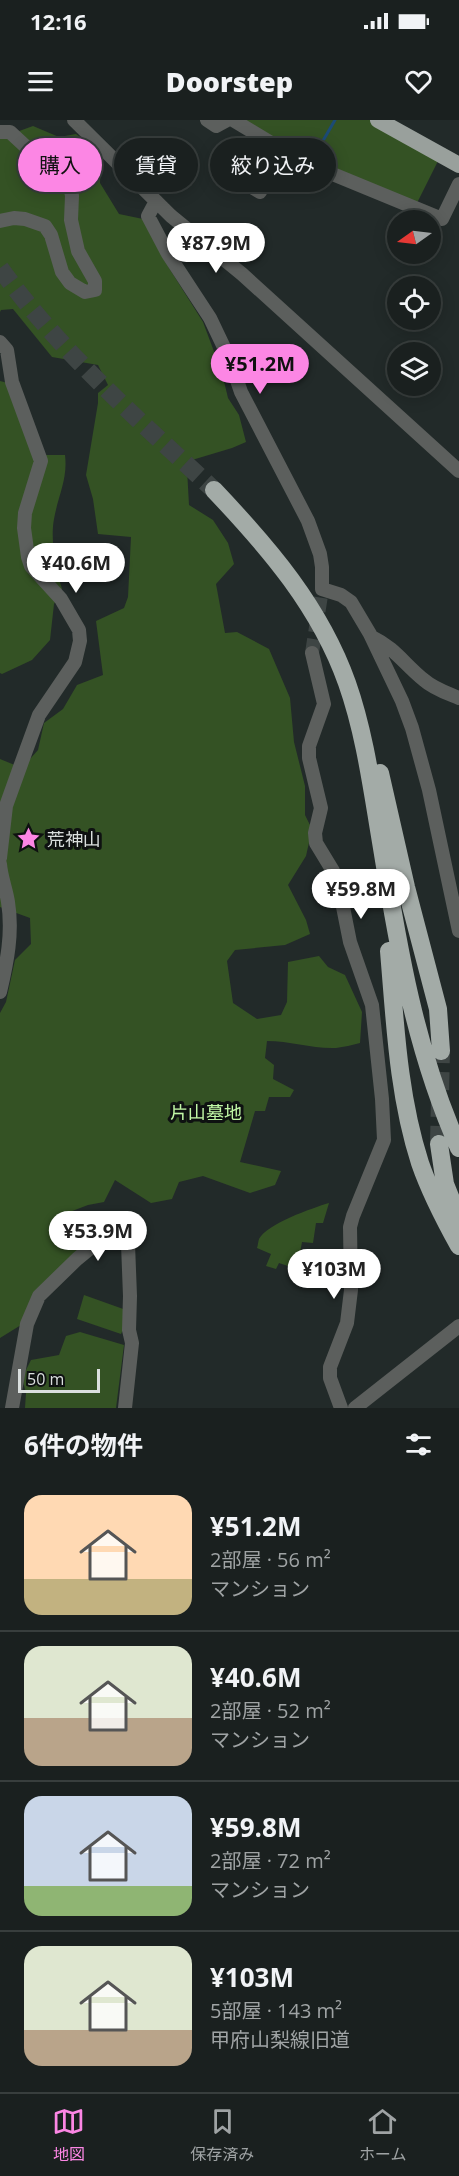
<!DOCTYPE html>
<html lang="ja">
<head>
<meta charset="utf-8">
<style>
  :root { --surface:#1a201f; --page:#232828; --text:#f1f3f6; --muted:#9fa3a4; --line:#383e3d; --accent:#fc86e4 }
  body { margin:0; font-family:"Open Sans","Noto Sans JP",sans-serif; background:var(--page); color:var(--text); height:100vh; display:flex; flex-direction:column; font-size:22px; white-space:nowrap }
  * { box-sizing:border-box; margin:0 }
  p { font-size:20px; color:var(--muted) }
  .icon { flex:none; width:33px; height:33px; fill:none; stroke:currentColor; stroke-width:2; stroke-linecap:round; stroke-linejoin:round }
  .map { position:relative; height:1288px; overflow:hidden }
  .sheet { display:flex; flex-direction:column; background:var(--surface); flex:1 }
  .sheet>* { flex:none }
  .top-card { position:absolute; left:18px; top:18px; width:423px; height:54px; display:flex; gap:12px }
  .needle { width:39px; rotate:256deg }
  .controls { position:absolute; left:387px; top:90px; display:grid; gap:12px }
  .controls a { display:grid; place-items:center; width:54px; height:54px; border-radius:50%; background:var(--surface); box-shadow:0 3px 15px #0003,0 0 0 2px var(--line); font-size:30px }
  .scale { position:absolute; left:18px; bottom:15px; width:82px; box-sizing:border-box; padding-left:6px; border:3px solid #dadfde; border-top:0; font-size:16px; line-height:21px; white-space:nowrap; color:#dadfde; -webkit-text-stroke:4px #0e1111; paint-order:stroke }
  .price { position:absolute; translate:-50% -51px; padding:0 14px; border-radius:21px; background:#fff; color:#222; font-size:20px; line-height:39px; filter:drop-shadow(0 2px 3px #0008) }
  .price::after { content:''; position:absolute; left:50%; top:36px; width:18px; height:14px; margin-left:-9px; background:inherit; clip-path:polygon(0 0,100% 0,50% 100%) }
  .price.current { background:var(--accent); color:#111 }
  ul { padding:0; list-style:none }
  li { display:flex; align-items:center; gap:18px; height:150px; padding:0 24px }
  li+li { border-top:2px solid var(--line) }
  li span { display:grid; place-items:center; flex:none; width:168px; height:120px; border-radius:18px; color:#555 }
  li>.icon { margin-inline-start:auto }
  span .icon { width:72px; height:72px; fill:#fffc; stroke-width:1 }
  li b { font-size:26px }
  h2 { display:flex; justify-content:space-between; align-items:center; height:72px; padding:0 24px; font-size:26px }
  .pill { padding:0 21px; border-radius:27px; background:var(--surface); box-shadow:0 3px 15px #0003,0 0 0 2px var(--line); font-size:21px; line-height:54px }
  .pill.current { background:var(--accent); color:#111 }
  .status { display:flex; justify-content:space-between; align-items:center; height:42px; padding:0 30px; background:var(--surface); direction:ltr }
  .status svg { height:16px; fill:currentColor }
  header { display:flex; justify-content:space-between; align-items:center; height:78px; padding:0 24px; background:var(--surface); font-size:27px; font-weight:800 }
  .dock { display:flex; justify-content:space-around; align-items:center; height:84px; border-top:2px solid var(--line); background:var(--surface); font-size:16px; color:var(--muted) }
  .dock a { display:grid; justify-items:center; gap:3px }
  .dock .current { color:var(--accent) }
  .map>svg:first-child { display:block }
  .green { fill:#345224 }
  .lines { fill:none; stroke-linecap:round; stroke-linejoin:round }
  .stream { stroke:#1c4b76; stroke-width:3 }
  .minor-tunnel { stroke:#3e4544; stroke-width:14; stroke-dasharray:14 7; stroke-linecap:butt }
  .motorway-tunnel { stroke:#3e4544; stroke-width:18; stroke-dasharray:18 9; stroke-linecap:butt }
  .minor { stroke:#5c5f5d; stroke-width:14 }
  .trunk { stroke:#99a09c; stroke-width:16 }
  .motorway { stroke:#a3aba7; stroke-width:18 }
  .labels { text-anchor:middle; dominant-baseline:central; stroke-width:6; stroke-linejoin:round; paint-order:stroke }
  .poi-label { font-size:18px; fill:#dadfde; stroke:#0e1111; text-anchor:start }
  .park-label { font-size:18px; fill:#c1f7a6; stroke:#0e1111 }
</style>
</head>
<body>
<div class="status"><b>12:16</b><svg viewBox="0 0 49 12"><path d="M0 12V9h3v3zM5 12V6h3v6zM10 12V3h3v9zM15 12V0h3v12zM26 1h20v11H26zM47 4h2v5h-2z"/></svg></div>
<header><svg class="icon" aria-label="menu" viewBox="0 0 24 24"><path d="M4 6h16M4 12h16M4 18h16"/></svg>Doorstep<svg class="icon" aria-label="heart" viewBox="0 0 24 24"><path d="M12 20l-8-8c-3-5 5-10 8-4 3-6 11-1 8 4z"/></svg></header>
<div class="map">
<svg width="459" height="1288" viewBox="0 0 459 1288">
  <rect width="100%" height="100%" fill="#222a29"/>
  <path class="green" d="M242 0H373L440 37 417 83 301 41Z
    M33 6 59 17 76 14 94 27 101 41 100 63 119 94 143 99 155 117 169 148 203 202 222 253 228 278 239 295 246 322 232 328 192 340 187 349 189 385 213 400 228 423 234 444 216 464 225 513 237 512 269 529 290 578 294 622 305 666V695L312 709 306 736 288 765 306 800 310 814 285 825 235 830 227 841 233 883 257 899 281 895 287 882 288 842 319 836 328 847 345 855 362 892 360 923C352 925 344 927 336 928 313 929 290 921 267 921L265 938 274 945 273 959 294 970 290 977H269L265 991H255L240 1042 281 1051 275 1065 250 1073 203 1056 179 1062 172 1079 151 1083 115 1060 104 1082 88 1085 67 1093 60 1107 83 1117 89 1125 21 1205 0 1218V893L6 882 15 840 31 824 30 798 0 787V639L22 648 38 630 44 603 63 589 77 565 103 555 96 501 124 488 128 477 131 417 98 414 93 379 86 355 98 283V273L108 265 98 245 52 237 13 189 1 190 0 192V18Z
    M0 261 8 263 35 335H65C68 359 58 376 54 399 50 420 56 450 62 469L54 484 50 520 32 540 2 554 0 553Z
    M329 1083 323 1103H316L313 1123 302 1122 297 1149 279 1143 276 1149 266 1146 271 1134 257 1128C258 1125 258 1122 259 1119 267 1104 312 1088 329 1083Z
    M84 1175 126 1190 125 1205 121 1214 77 1199Z
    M80 1212 124 1225 116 1288H25L26 1273 22 1258 31 1240 59 1235 66 1216Z"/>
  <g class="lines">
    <path class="stream" d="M304 38 324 19 335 0"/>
    <path class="minor-tunnel" d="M312 533 322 469"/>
    <path class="motorway-tunnel" d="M0 148C62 234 138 299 214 370
      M439 1024 441 931"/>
    <path class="minor" d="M74 0 171 96 242 154 459 351
      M207 0 216 6 227 0
      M233 0 301 41 442 99 459 64
      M0 12H10L37 37 65 52 69 59 72 76 71 100 78 131 95 161V170L85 172 70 163 62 152 51 115 45 106 25 99 14 98 0 101
      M230 54 260 72 277 28
      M156 81 148 96 168 134 210 198 230 240 241 272 308 401 320 434 322 447V469L341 475 351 482 370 514 402 581 412 608 429 670 459 811
      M0 222 7 230 12 262 41 341 25 393 24 408 28 437 31 446 61 479 79 510 80 521 75 542 39 595 20 647 6 686 0 738
      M372 517C395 528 405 545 424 560 434 569 447 573 459 578
      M312 533 324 584 309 626V638L321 688 315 713 316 723 333 751 339 767 350 822 372 885 382 979 384 1020 353 1096 350 1107 351 1170 347 1203 330 1247V1258L341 1288
      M0 744C1 757 6 769 8 782 13 813 7 842 0 872
      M12 1288 27 1204 39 1176 77 1139 127 1098 130 1176 129 1210 132 1223 125 1288
      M355 1288 459 1206"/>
    <path class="trunk" d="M378 0 459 45"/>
    <path class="motorway" d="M214 370C269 428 320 487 347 563 365 614 372 669 381 722 398 827 415 930 459 1028
      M380 653 406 767 438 889 441 931
      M389 831C395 902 398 975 420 1043 430 1072 444 1099 459 1126
      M439 1024 445 1064 459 1099"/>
  </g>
  <defs>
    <symbol id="sight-bare" viewBox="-9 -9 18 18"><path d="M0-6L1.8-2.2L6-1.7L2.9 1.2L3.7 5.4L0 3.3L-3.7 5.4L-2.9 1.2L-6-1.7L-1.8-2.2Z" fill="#fc86e4" stroke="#0e1111" stroke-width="2.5" paint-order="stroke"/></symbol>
  </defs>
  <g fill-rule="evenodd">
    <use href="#sight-bare" x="12" y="702" width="33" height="33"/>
  </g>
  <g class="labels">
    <g class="poi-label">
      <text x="47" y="719">荒神山</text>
    </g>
    <g class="park-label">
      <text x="206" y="992">片山墓地</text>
    </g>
  </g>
</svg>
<div class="controls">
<a><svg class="needle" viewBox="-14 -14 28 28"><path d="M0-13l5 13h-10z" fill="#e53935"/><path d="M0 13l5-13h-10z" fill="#9fa3a4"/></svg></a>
<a><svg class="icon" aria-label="locate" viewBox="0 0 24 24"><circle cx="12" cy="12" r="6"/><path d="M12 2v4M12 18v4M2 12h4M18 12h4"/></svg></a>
<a><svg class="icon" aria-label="layers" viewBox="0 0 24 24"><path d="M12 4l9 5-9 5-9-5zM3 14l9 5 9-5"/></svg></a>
</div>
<div class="scale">50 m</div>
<b class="price" style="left:216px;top:154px">¥87.9M</b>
<b class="price current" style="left:260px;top:275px">¥51.2M</b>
<b class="price" style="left:76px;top:474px">¥40.6M</b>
<b class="price" style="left:361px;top:800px">¥59.8M</b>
<b class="price" style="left:98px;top:1142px">¥53.9M</b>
<b class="price" style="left:334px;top:1180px">¥103M</b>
<div class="top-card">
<a class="pill current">購入</a>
<a class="pill">賃貸</a>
<a class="pill">絞り込み</a>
</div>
</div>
<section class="sheet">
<h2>6件の物件<svg class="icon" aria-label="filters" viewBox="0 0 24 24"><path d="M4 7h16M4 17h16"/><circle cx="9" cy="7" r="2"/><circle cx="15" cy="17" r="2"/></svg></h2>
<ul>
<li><span style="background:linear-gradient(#ffd9b3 70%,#c2b280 0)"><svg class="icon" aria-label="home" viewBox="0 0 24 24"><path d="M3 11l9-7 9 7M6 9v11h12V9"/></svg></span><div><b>¥51.2M</b><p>2部屋 · 56 m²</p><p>マンション</p></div></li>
<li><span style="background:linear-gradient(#dfe7d0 60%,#b9a48a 0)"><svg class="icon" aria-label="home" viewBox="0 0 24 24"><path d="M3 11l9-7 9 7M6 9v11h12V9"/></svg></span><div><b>¥40.6M</b><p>2部屋 · 52 m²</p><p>マンション</p></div></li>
<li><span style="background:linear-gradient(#c9d6e8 75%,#8fb573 0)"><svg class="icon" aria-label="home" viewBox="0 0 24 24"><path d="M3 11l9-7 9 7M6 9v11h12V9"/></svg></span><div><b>¥59.8M</b><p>2部屋 · 72 m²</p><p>マンション</p></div></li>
<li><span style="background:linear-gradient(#dfe7d0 70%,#b9a48a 0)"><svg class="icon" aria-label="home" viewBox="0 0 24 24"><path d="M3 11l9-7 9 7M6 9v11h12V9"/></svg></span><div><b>¥103M</b><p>5部屋 · 143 m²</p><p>甲府山梨線旧道</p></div></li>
</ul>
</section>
<nav class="dock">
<a class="current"><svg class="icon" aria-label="map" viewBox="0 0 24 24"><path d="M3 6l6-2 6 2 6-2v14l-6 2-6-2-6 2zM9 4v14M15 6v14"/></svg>地図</a>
<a><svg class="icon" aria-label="saved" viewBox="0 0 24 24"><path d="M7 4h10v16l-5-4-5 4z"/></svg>保存済み</a>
<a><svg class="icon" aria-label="home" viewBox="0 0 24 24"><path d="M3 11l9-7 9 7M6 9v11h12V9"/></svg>ホーム</a>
</nav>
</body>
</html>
